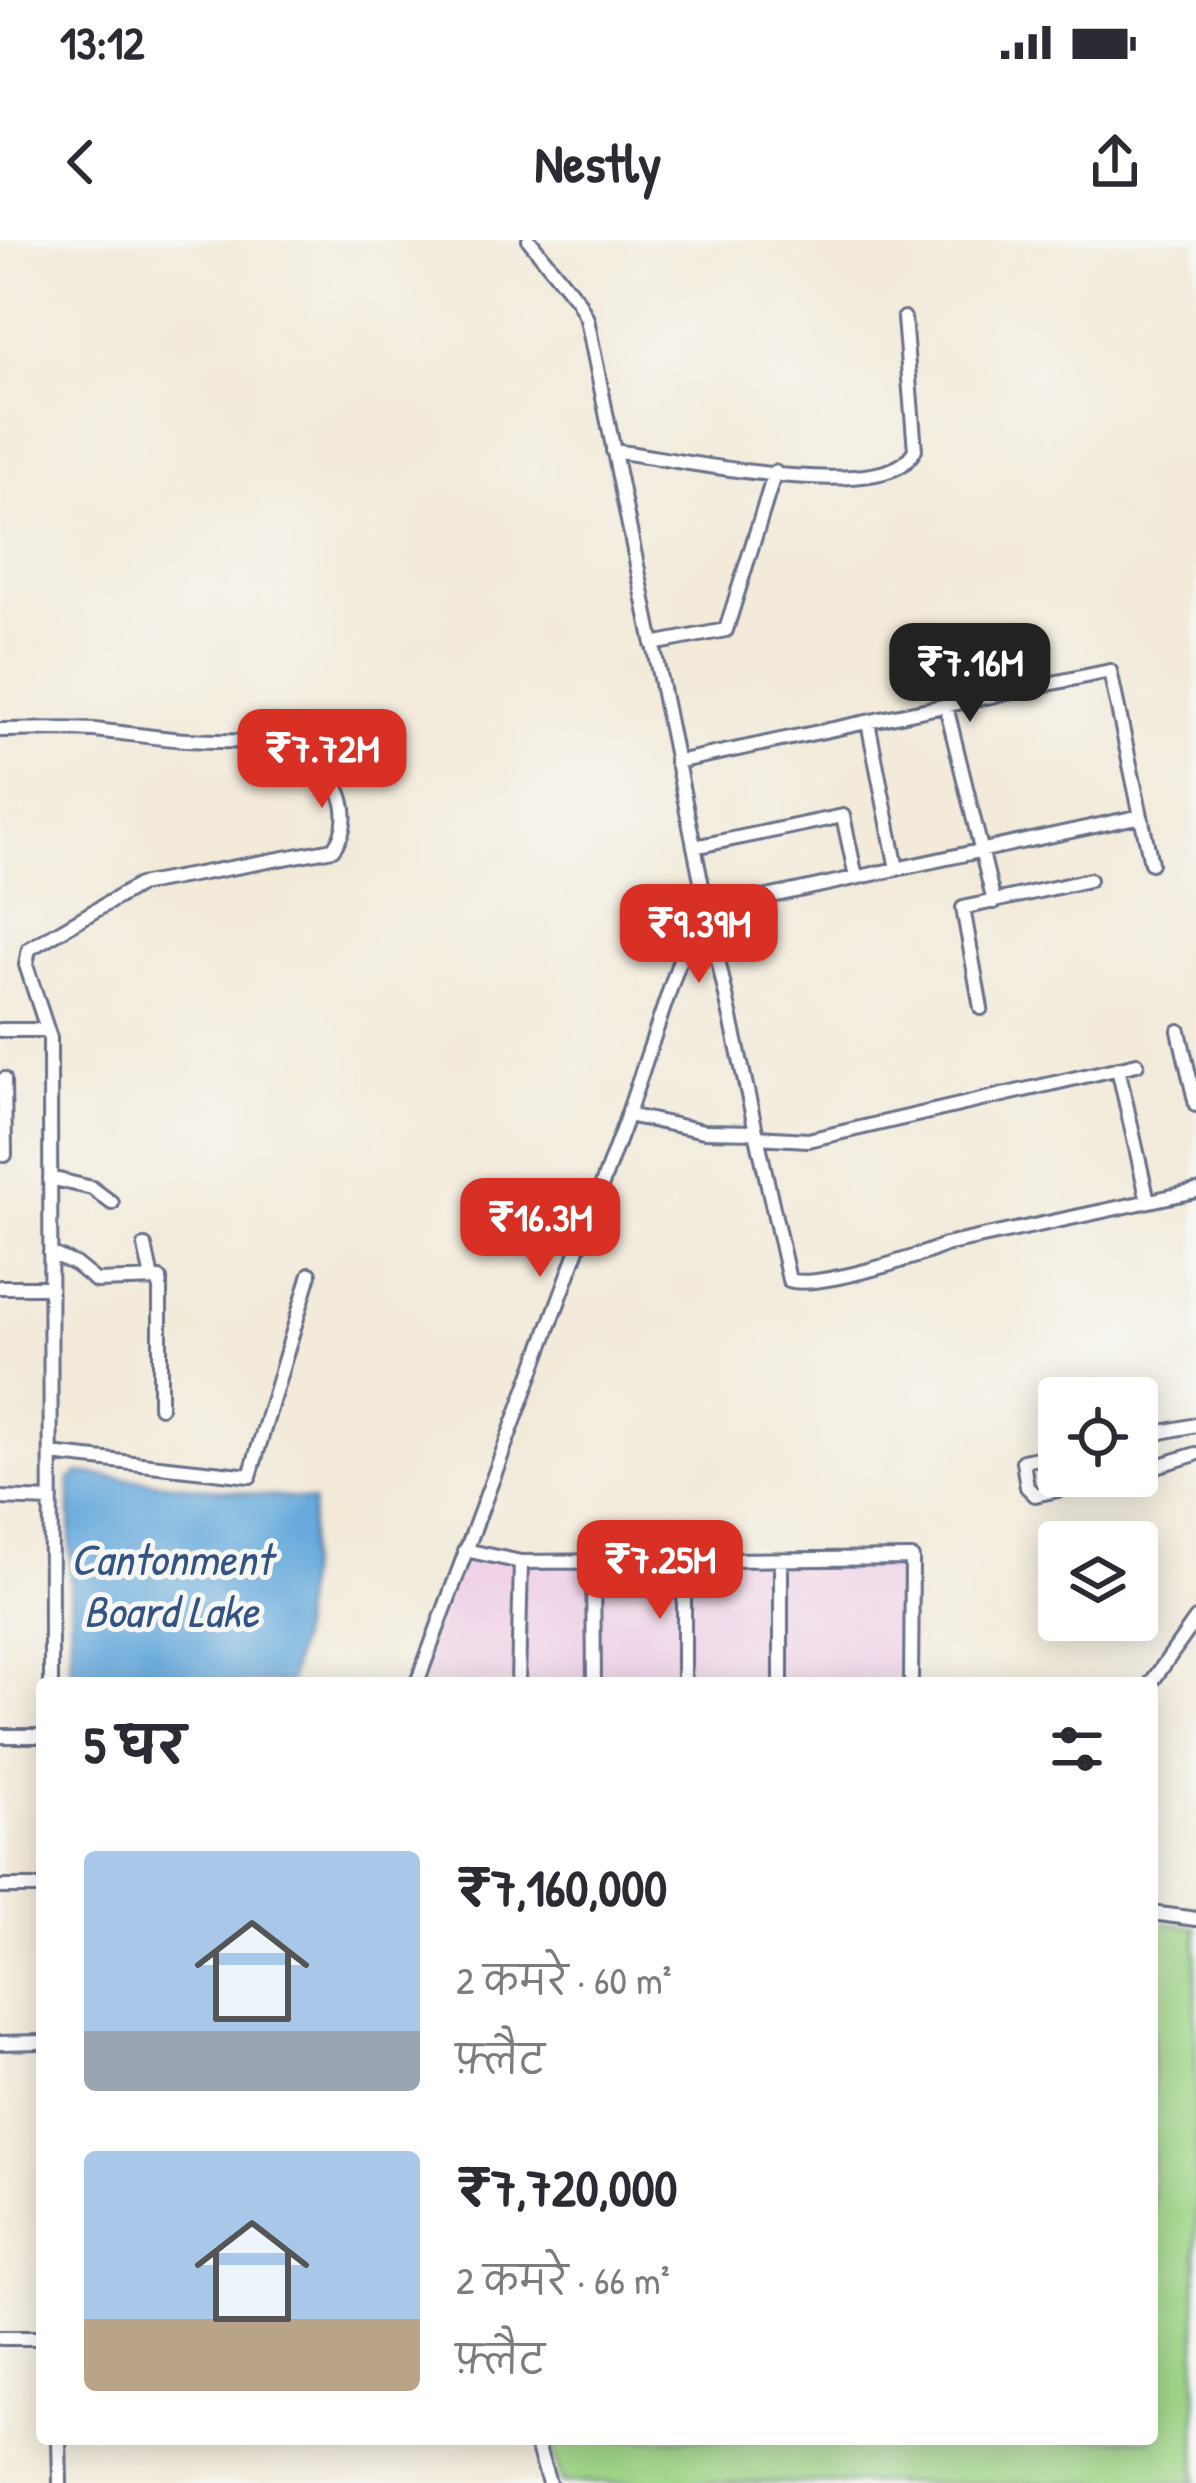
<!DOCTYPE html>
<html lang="hi">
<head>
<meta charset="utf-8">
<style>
  :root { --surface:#fff; --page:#f7f7f7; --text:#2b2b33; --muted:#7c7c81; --accent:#d93025 }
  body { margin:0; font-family:"Patrick Hand","Playpen Sans Deva",sans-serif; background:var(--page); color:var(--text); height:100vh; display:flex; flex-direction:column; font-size:45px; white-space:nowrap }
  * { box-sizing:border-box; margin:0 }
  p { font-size:39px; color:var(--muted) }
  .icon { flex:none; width:66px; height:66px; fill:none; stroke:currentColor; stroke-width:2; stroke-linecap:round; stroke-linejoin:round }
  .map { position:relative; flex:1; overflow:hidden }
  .side { position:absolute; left:36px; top:1437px; width:1122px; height:768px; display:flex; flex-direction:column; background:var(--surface); border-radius:12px; box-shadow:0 6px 30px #0003 }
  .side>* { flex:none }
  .buttons { position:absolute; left:1038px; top:1137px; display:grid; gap:24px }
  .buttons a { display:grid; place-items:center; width:120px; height:120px; border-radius:12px; background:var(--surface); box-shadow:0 6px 30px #0003; font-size:60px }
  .price { position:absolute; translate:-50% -102px; padding:0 27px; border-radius:24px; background:var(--accent); color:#fff; font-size:39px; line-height:78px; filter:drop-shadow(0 3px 6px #0008) }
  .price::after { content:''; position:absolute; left:50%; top:72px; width:36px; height:27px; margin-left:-18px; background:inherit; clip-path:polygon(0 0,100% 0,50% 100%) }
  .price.active { background:#222; color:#fff }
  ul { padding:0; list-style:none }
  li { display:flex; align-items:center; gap:36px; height:300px; padding:0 48px }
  li span { display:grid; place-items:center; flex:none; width:336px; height:240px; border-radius:12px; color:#555 }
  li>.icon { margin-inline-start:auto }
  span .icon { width:144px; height:144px; fill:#fffc; stroke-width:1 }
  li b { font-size:51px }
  h2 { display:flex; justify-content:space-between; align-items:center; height:144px; padding:0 48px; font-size:51px }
  .status { display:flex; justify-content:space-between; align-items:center; height:84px; padding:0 60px; background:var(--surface); direction:ltr }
  .status svg { height:33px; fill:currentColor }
  header { display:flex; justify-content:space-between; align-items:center; height:156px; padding:0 48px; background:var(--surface); font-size:54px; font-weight:700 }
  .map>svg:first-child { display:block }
  .built { fill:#efd0e6 }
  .green { fill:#a0d688; stroke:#5e8273; stroke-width:3 }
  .water { fill:#67aadc; stroke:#416c9d; stroke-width:3 }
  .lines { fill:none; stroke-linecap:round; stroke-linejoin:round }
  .minor-casing { stroke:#677089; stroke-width:18 }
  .minor { stroke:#fff; stroke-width:12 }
  .labels { text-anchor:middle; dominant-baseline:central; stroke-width:10; stroke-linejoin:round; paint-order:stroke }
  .water-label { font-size:45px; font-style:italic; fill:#325484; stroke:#f6f6f2 }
</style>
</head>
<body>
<div class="status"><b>13:12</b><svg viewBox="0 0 49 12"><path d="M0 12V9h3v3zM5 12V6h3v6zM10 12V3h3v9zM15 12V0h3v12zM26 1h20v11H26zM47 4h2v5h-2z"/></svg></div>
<header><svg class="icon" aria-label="back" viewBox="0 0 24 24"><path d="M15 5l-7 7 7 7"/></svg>Nestly<svg class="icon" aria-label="share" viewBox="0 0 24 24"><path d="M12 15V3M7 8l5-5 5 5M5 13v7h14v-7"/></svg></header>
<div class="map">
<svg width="1196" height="2243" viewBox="0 0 1196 2243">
  <rect width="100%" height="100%" fill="#f6f6f2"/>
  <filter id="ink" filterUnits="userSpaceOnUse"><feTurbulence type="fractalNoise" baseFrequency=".00833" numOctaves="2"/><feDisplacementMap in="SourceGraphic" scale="24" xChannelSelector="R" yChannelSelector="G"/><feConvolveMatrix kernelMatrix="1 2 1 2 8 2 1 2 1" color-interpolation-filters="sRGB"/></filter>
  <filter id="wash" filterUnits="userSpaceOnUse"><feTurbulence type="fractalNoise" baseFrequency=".004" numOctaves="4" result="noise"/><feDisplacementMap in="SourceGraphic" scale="48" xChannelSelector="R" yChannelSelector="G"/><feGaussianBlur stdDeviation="2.7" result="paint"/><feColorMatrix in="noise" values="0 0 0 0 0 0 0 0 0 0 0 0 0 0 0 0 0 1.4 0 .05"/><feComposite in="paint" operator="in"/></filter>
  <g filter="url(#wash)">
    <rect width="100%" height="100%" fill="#f3ead9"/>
    <path class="built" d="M465 1310 521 1322 912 1318 911 1443H415Z"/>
    <path class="green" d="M1152 1682 1196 1687V2243H562L550 2199H1152Z"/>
    <path class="water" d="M79 1233 313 1261 298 1401 289 1443H71L70 1239Z"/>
  </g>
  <g filter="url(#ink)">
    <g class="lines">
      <defs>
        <path id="minor" d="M529 0 578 61 587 79 707 670 789 1040C815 1049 917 1018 945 1005L1196 951
          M613 211C676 219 852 258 903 224 904 224 915 211 915 210L904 78
          M652 404 726 390 775 232
          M946 466 994 662
          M868 482 897 629
          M0 490C31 490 63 488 94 490 125 493 155 498 187 500 219 502 258 499 289 508 332 520 362 572 333 609L139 645 29 709 26 725 50 798 51 1443
          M676 522 1110 431 1151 623
          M694 607 843 576 856 637
          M981 768 963 668 1089 640
          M0 790H47
          M1179 791 1196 865
          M1118 828 1148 961
          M4 839 5 915
          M627 875 704 891 756 892
          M757 897 808 900 1137 824
          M50 938 92 948 112 963
          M145 1006 152 1039
          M50 1013 75 1024 96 1041 160 1039V1167
          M0 1047H50
          M1137 1197 1196 1185
          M51 1214 250 1236 310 1034
          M1059 1214 1023 1221 1027 1247 1035 1255 1121 1236
          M1137 1232 1196 1214
          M0 1258 51 1260
          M465 1310 521 1322 912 1318 911 1443
          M684 1321V1443
          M593 1322 594 1443
          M417 1443 624 885 693 681 707 670 1141 576
          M518 1443 521 1322
          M781 1443V1320
          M1151 1443 1196 1379
          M0 1496H42
          M0 1647H42
          M1152 1673 1196 1679
          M0 1803 42 1802
          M0 2098H42
          M59 2199 60 2243
          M535 2199 549 2243"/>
      </defs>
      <use href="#minor" class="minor-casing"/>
      <use href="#minor" class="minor"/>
    </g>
  </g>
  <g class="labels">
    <g class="water-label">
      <text x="171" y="1318">Cantonment<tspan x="171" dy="52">Board Lake</tspan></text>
    </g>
  </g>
</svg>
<div class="buttons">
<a><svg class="icon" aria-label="locate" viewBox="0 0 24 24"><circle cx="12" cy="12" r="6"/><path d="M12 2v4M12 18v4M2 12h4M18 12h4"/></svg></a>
<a><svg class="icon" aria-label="layers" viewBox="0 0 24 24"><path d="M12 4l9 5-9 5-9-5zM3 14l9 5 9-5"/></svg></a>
</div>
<b class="price active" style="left:970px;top:485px">₹7.16M</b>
<b class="price" style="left:322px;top:571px">₹7.72M</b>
<b class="price" style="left:699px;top:746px">₹9.39M</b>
<b class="price" style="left:540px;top:1040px">₹16.3M</b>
<b class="price" style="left:660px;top:1382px">₹7.25M</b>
<section class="side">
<h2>5 घर<svg class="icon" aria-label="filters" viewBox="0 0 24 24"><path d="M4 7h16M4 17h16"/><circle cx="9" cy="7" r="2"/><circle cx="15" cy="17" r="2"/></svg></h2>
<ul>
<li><span style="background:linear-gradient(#a9c7e8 75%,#9aa5b1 0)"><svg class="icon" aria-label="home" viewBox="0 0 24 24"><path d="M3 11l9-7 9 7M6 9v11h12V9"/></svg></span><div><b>₹7,160,000</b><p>2 कमरे · 60 m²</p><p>फ़्लैट</p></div></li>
<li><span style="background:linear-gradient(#a9c7e8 70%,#b9a48a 0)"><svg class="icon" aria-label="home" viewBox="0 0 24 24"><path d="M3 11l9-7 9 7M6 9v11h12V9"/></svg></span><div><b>₹7,720,000</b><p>2 कमरे · 66 m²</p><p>फ़्लैट</p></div></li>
</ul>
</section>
</div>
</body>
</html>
